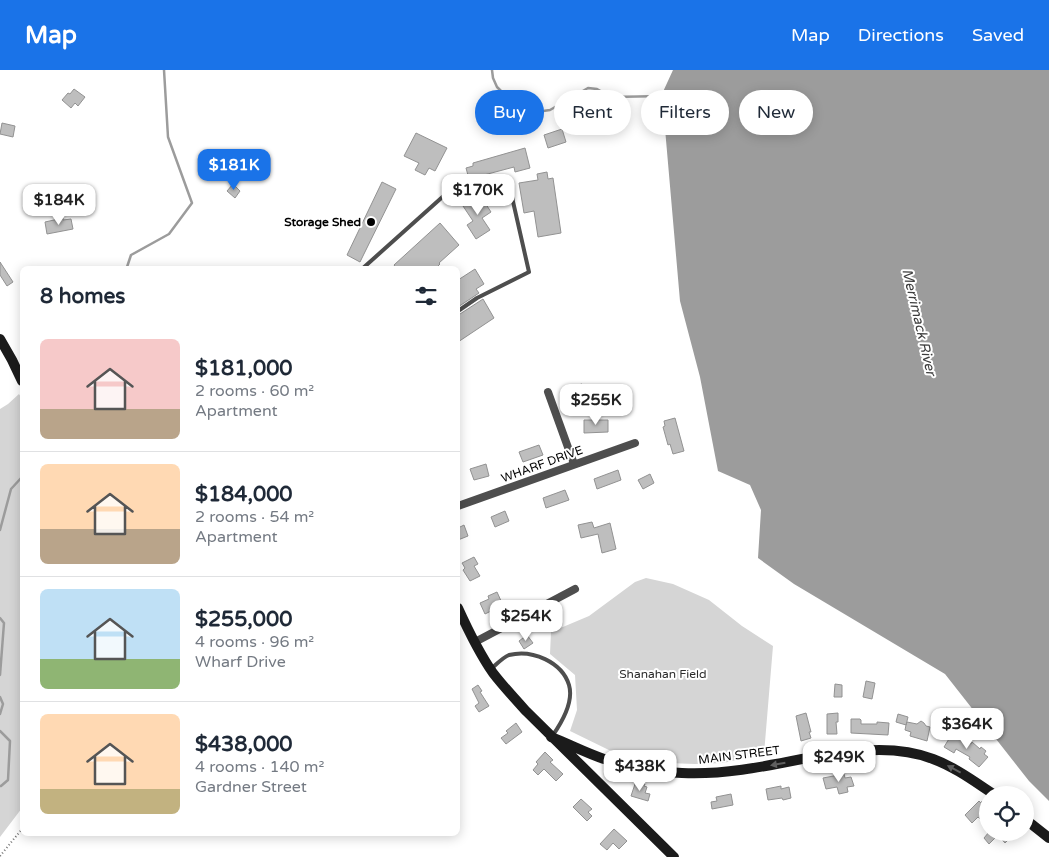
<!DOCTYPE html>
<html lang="en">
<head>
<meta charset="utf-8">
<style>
  :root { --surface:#fff; --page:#f6f6f7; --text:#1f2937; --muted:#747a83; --line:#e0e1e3; --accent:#1a73e8 }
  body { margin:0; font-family:"Varela Round",sans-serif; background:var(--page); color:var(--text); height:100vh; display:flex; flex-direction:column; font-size:19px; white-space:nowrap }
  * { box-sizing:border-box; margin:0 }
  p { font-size:16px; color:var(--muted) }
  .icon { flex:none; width:28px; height:28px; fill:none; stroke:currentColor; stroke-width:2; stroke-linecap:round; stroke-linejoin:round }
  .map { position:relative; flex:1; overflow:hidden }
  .drawer { position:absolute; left:20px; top:196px; width:440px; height:570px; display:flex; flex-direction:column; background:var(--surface); border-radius:8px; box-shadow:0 2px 12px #0003 }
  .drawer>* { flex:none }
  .top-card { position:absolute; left:475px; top:20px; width:475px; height:45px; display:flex; gap:10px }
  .fabs { position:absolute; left:979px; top:716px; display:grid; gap:10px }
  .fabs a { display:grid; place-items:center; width:55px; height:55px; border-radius:50%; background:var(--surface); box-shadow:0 2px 12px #0003; font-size:25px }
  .price { position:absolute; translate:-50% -42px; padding:0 11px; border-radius:10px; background:#fff; color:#222; font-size:16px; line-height:32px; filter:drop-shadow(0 1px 2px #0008) }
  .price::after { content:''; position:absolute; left:50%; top:30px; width:15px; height:11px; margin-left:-8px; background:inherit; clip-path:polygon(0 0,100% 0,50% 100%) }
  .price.on { background:var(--accent); color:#fff }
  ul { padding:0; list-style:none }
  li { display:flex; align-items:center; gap:15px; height:125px; padding:0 20px }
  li+li { border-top:1px solid var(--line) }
  li span { display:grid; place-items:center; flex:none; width:140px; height:100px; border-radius:8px; color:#555 }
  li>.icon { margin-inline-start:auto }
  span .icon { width:60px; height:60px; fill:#fffc; stroke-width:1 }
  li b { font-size:21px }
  h2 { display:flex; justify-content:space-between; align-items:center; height:60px; padding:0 20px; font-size:21px }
  .pill { padding:0 18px; border-radius:22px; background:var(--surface); box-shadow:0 2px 12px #0003; font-size:18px; line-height:45px }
  .pill.on { background:var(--accent); color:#fff }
  header { display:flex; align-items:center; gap:30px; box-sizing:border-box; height:70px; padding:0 25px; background:var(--accent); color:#fff }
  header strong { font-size:24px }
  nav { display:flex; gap:28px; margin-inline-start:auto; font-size:18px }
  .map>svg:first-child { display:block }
  .green { fill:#d5d5d5 }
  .water { fill:#9c9c9c }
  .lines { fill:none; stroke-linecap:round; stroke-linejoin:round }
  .stream { stroke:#9c9c9c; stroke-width:2.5 }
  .building { fill:#bebebe; stroke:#929292 }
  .path { stroke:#707070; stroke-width:2; stroke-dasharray:1 2.5; stroke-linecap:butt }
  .lane { stroke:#4e4e4e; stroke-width:4 }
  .street { stroke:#4e4e4e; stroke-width:8 }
  .secondary { stroke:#1b1b1b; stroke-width:10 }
  .oneway { fill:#5f5f5f }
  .poi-dot { fill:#000; stroke:#fff; stroke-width:2 }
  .labels { text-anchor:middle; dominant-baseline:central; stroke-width:4; stroke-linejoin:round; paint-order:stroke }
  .poi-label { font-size:12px; font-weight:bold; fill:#000; stroke:#fff; text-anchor:end }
  .street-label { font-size:12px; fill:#000; stroke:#fff }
  .park-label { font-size:12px; fill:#2c2c2c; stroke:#fff }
  .water-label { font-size:14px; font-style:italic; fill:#3d3d3d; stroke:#fff }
</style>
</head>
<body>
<header>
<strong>Map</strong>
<nav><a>Map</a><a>Directions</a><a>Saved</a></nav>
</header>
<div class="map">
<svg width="1049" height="787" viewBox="0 0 1049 787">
  <rect width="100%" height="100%" fill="#fff"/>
  <path class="green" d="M19 324 22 329V738L0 767V339L8 334Z
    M646 508 673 514 709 530 742 556 773 576 764 684 723 693 695 694 667 693 640 689 613 682 570 661 577 640 575 605 550 584 551 562 589 546 635 512Z"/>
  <path class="water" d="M673 0H1049V731L1029 711 945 604 794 514 758 488 761 440 750 415 718 401 700 307 680 231 662 24Z"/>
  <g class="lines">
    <path class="stream" d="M492 0 493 8 497 17 505 25 524 39 536 42 550 40 588 18 597 19 611 27 664 26
      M125 199 127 197 131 185 169 164 192 133 168 67 164 0
      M0 460 11 419 22 407
      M0 548 4 553 0 605
      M0 627 3 634 0 644
      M0 661 10 671 8 710 1 716H0"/>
  </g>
  <path class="building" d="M74 19 85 27 78 36 75 33 71 38 62 30 68 23 70 24Z
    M2 53 15 56 13 67 0 64Z
    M562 59 566 72 548 78 544 65Z
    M416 63 447 78 435 101 429 98 425 105 415 100 419 93 404 86Z
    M525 78 530 98 515 102 514 97 469 109 466 98 473 96V93Z
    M547 102 548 109 553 108 561 163 538 167 534 141 524 143 519 113 538 110 537 104Z
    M382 112 396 119 360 192 347 185Z
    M233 114 240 121 235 128 227 121Z
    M480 125 491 142 482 148 490 160 476 169 467 155 473 151 463 136Z
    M63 148V150L71 149 73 159 47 164 45 152Z
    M440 153 459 175 439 193 440 194 435 199H397L394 195Z
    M0 192 13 212 7 216 0 205Z
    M475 199 484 214 476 219 479 223 458 237V210Z
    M483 229 494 248 458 272V245L460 244Z
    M582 314 589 338 579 341 571 317Z
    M675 348 684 381 673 384 670 374 668 375 663 357 665 356 664 351Z
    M584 350H608V362L584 363Z
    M539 375 543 385 523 392 519 382Z
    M486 394 489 406 474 410 470 399Z
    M618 400 621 410 597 419 594 409Z
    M650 404 654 413 643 419 638 410Z
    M565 420 569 430 546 438 543 428Z
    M505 441 509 451 495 457 491 447Z
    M592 452 594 458 610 453 616 479 602 483 598 464 581 468 578 455Z
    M464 455 468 466 458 470V458Z
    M474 487 478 494 474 496 480 506 470 511 463 500 465 498 462 493Z
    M497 522 502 533 493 537 495 539 485 544 480 533 489 529 488 526Z
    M527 565 533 573 524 579 519 571Z
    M866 611 875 613 872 629 863 627Z
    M835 614 842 615V627H834Z
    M478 615 482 621 480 622 489 636 479 642 475 636 479 633 472 619Z
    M806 643 811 662H809L811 668 801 671 796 646Z
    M838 643V652H836L837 664H827V644Z
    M898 644 908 647 906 655 907 652 917 654 921 651 924 653 926 656 930 657 927 671 910 666 911 662 905 660 906 655 896 652Z
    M851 649H860L861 650V654H877V652L889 653 888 665 851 663Z
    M516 653 522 662 506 674 501 668 508 663 506 661Z
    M952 664 971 674 972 672 980 679 981 677 986 681 984 684 988 687 979 697 969 689 970 687 956 679 954 683 944 677Z
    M545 682 553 690 550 692 563 704 556 711 544 699 538 705 533 700 538 694 536 692Z
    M844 704 845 708 851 707 854 716 847 717 848 722 839 724 837 717 826 719 823 708Z
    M636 711 645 714 644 716 647 717 645 723 650 724 648 731 631 726Z
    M781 716V719L789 717 791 728 783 730 782 728 768 730 766 719Z
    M731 724 733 735 712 739 711 732 717 731 716 727Z
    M581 729 592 739 588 742 592 746 587 751 573 737Z
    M979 731 981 733 982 731 988 737V747L984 751 982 749 981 750 978 747 972 753 965 745Z
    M614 759 627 771 619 779 613 773 607 780 600 774Z
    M989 762H1016L1005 773 998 765 989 774 984 768Z"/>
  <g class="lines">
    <path class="path" d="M0 786 22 759"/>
    <path class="lane" d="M362 199 448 122 509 114 529 202 477 228 458 241
      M491 599C497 594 502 588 509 585 532 579 562 592 569 615 574 632 562 652 553 665"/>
    <path class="street" d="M548 322 574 394
      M458 436 635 373
      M475 572 575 519"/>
    <path class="secondary" d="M0 269 12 290 22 311
      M458 538C468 560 479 583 493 603 503 616 515 629 526 641L674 787
      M551 667C569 674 586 683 604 689 628 696 656 702 682 703 722 705 762 697 802 689 845 682 891 673 933 689 955 697 975 712 995 725
      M1025 749 1049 768"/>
  </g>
  <defs><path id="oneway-solid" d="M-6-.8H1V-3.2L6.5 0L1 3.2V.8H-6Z" transform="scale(1.25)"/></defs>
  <g class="oneway">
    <use href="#oneway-solid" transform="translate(778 694) rotate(170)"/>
    <use href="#oneway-solid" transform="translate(954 699) rotate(-152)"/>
  </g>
  <circle class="poi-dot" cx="371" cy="152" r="5"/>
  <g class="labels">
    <g class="poi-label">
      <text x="361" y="152">Storage Shed</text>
    </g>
    <g class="street-label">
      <text transform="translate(542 394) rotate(-20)">WHARF DRIVE</text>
      <text transform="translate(739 685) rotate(-7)">MAIN STREET</text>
    </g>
    <g class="park-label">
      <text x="663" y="604">Shanahan Field</text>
    </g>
    <g class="water-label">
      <text transform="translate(919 252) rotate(77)">Merrimack River</text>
    </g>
  </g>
</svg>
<div class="fabs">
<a><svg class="icon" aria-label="locate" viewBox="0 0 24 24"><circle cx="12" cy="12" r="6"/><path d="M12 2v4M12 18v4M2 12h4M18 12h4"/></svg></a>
</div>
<b class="price on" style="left:234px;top:121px">$181K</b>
<b class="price" style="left:478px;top:146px">$170K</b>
<b class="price" style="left:59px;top:156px">$184K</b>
<b class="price" style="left:596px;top:356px">$255K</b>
<b class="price" style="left:526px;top:572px">$254K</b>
<b class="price" style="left:967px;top:680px">$364K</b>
<b class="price" style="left:839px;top:713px">$249K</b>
<b class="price" style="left:640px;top:722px">$438K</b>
<div class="top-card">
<a class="pill on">Buy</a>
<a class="pill">Rent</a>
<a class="pill">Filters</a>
<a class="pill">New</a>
</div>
<section class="drawer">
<h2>8 homes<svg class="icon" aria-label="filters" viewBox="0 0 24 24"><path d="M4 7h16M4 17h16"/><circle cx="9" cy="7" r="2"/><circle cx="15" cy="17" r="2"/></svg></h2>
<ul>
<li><span style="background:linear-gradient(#f6c9c9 70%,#b9a48a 0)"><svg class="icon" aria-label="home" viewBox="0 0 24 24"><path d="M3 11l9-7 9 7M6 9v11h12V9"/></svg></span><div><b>$181,000</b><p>2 rooms · 60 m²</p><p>Apartment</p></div></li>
<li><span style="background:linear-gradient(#ffd9b3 65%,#b9a48a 0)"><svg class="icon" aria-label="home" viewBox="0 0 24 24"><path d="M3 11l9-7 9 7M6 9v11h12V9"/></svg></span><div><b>$184,000</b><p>2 rooms · 54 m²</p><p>Apartment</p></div></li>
<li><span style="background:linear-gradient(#bfe0f5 70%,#8fb573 0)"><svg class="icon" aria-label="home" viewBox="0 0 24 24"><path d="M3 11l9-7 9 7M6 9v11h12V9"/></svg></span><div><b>$255,000</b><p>4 rooms · 96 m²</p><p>Wharf Drive</p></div></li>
<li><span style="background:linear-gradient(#ffd9b3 75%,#c2b280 0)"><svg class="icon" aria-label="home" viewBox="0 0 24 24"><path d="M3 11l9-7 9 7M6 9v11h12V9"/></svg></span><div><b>$438,000</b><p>4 rooms · 140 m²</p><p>Gardner Street</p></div></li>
</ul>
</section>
</div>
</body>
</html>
